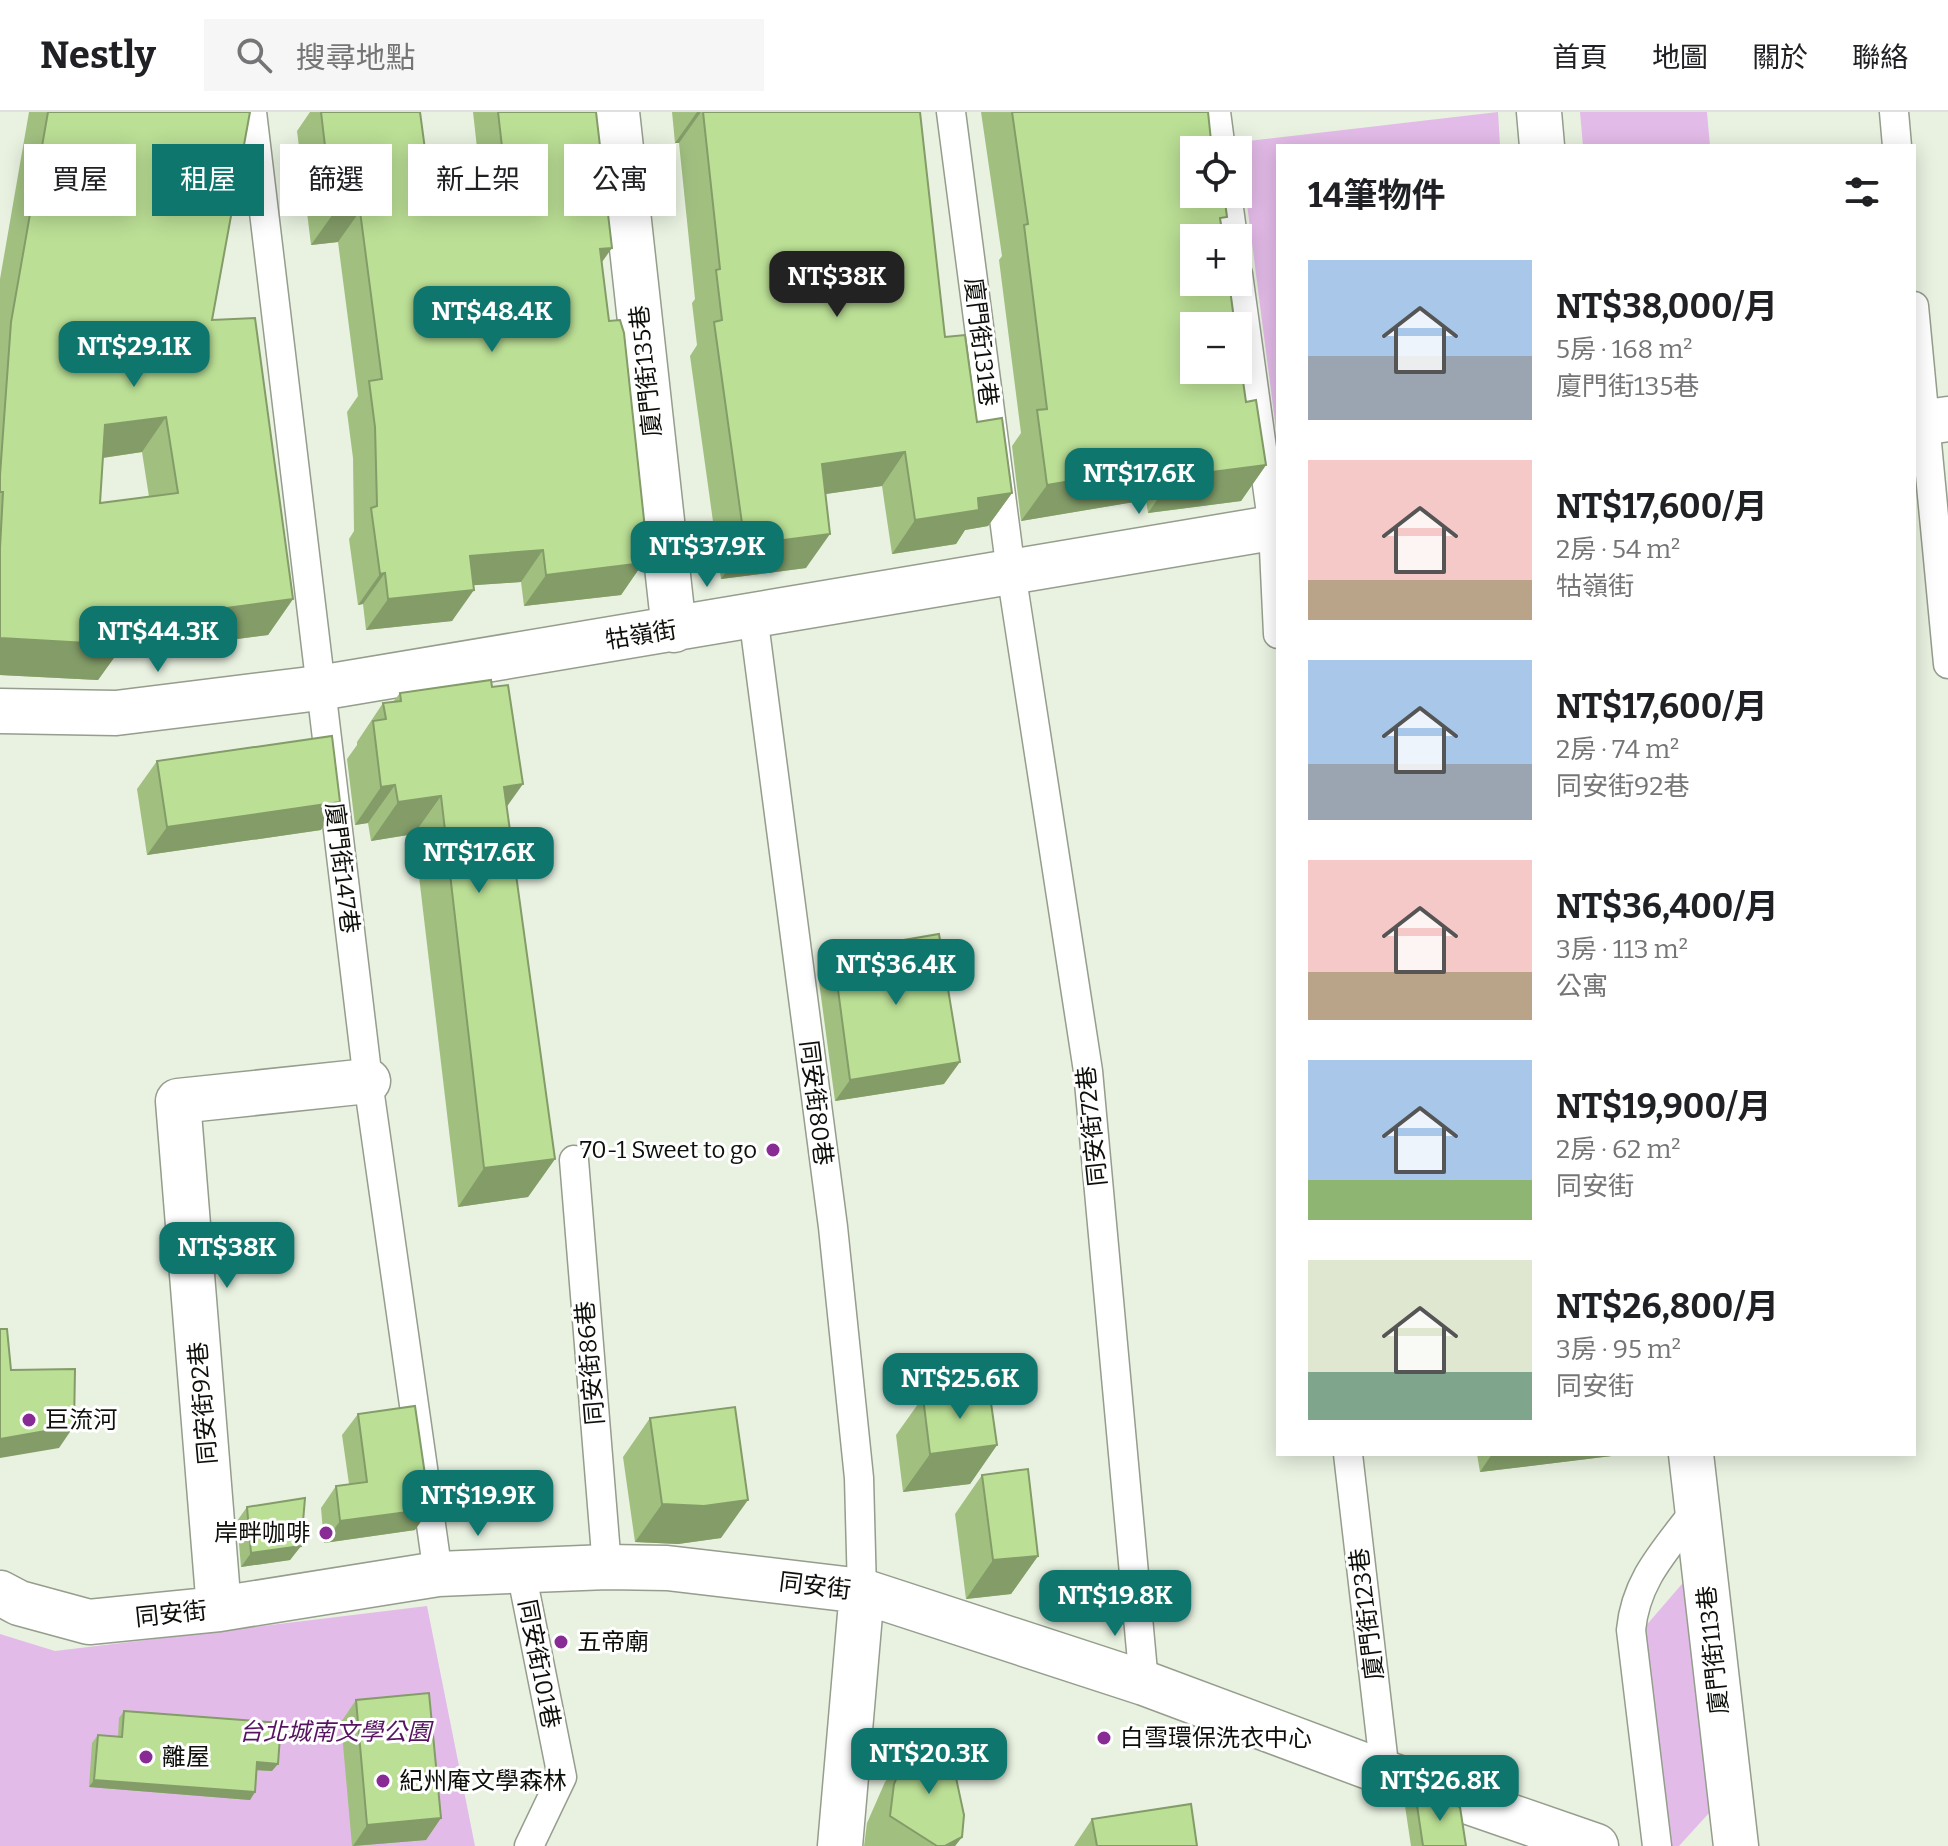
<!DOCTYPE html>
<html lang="zh-TW">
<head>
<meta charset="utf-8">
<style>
  :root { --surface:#fff; --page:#f6f6f6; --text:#202124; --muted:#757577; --line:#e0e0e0; --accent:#0f766e }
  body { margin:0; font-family:Bitter,"Noto Sans TC",serif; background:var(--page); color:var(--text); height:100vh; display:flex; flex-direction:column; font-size:30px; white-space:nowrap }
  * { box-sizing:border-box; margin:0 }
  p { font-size:26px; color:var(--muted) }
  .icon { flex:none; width:44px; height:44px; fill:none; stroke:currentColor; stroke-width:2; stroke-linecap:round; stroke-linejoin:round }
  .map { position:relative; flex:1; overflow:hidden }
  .details { position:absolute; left:1276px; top:32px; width:640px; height:1312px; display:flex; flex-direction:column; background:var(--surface); border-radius:0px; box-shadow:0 4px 20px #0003 }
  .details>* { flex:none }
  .guide { position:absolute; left:24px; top:32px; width:760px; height:72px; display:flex; gap:16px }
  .controls { position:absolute; left:1180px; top:24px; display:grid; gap:16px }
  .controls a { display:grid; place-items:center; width:72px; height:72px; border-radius:0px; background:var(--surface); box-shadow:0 4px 20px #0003; font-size:40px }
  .price { position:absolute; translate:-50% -68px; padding:0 18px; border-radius:16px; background:var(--accent); color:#fff; font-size:26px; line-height:52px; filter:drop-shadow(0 2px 4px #0008) }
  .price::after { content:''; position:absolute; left:50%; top:48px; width:24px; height:18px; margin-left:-12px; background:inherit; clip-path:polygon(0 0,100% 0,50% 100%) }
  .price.current { background:#222; color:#fff }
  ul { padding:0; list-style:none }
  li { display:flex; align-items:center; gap:24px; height:200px; padding:0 32px }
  li span { display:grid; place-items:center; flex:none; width:224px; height:160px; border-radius:0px; color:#555 }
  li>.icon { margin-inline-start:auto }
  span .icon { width:96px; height:96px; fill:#fffc; stroke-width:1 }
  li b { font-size:34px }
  h2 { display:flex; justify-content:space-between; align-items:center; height:96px; padding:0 32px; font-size:34px }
  .pill { padding:0 28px; border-radius:0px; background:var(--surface); box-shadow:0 4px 20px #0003; font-size:28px; line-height:72px }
  .pill.current { background:var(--accent); color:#fff }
  header { display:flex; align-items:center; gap:48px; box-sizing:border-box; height:112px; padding:0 40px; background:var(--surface); border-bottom:2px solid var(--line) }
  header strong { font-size:38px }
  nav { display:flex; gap:44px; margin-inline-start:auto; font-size:28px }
  .search { width:560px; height:72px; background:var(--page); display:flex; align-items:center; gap:20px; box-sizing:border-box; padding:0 28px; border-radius:0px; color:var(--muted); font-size:30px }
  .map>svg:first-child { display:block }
  .green { fill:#e3bbe8 }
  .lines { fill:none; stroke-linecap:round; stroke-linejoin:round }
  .service-casing { stroke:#959d8d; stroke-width:31 }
  .minor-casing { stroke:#959d8d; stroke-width:47 }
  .service { stroke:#fff; stroke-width:28 }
  .minor { stroke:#fff; stroke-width:44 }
  .wall { fill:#a1c080; fill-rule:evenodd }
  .shaded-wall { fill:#839c68 }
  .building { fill:#bbdf95; stroke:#839c68; stroke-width:2; fill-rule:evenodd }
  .poi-dot { fill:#882b95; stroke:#fff; stroke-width:3 }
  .labels { text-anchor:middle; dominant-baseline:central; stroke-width:6; stroke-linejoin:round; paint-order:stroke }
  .street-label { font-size:24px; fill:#0d100a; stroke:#fff }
  .poi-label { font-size:24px; fill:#0d100a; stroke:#fff; text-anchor:start }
  .park-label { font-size:24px; font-style:italic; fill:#561460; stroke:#fff }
</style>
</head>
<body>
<header>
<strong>Nestly</strong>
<div class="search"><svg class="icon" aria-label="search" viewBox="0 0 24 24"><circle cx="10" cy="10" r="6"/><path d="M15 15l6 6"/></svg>搜尋地點</div>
<nav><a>首頁</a><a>地圖</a><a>關於</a><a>聯絡</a></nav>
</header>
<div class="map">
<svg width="1948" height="1734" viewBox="0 0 1948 1734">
  <rect width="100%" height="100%" fill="#e9f2e1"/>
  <path class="green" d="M1498 0 1500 34H1278V333L1239 30Z
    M1580 0H1707L1710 34H1583Z
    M1694 1458 1720 1689 1679 1734H1670L1644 1516Z
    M427 1494 475 1734H0V1522L55 1539Z"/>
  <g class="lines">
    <defs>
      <path id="service" d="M252 0 368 969 438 1462
        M951 0 1011 460 1088 959 1144 1571
        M1216 0 1221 38
        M1894 0 1897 34
        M1227 82 1233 126
        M1238 162 1273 416 1278 522
        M1914 194 1948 552
        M753 503 833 1115 859 1366 862 1479
        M574 1048 607 1455
        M1348 1342 1385 1661
        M521 1459 562 1665 529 1734
        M1657 1734 1631 1518C1636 1466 1667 1437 1697 1396"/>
      <path id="minor" d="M617 0 674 518
        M1539 0 1542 34
        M1914 312 1948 307
        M0 599 116 601 319 576 1278 415
        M1691 1342 1736 1734
        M0 1481 19 1491 89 1510 219 1497 438 1462 607 1455 667 1456 862 1479 1144 1571 1385 1661 1596 1734
        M219 1497 178 989 368 969
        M840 1734 862 1479"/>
    </defs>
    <use href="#service" class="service-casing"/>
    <use href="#minor" class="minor-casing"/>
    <use href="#service" class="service"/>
    <use href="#minor" class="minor"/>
  </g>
  <path class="wall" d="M29 0H250L212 208 293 487 268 523 116 543 98 568 0 563V167ZM142 340 149 385 100 391 103 346Z
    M310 0H420L433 97 483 90 473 0H596L602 149 609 209 645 417 640 424 643 451 621 483 524 494 521 470 474 473 452 509 366 518 363 492 358 493 349 427 354 419 353 346 347 300 358 284 338 130 311 133 297 19Z
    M672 0H920L945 225 977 310 1012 381 988 414 965 418 956 432 892 442 882 374 825 382 806 456 721 467 690 244 697 233 692 191 695 187 679 31H675Z
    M981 0H1208L1221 113 1246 290 1266 353 1241 389 1148 401 1146 388 1021 409 1012 334 1021 321 999 148 1002 144Z
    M400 581 507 695 555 1047 528 1085 458 1095 414 722 371 729 368 711 355 713 347 647 357 633V630L383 591 393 590Z
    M157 649 321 718 147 743 137 677Z
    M833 840 944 972 835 989 818 862Z
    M923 1285 997 1333 970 1372 903 1380 896 1323Z
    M358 1302 415 1418 324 1431 321 1396 336 1374 349 1372 342 1323Z
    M650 1306 721 1426 678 1432 635 1430 623 1345Z
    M1477 1342H1628L1480 1360Z
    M982 1363 1038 1444 1011 1482 966 1487 955 1402Z
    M247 1395 301 1434 290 1448 241 1455 237 1409Z
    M356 1588 441 1706 426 1728 352 1734 341 1610Z
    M124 1599 272 1659 256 1658 255 1680 250 1688 89 1675 92 1631 98 1623 118 1625 119 1606Z
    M912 1631 962 1725 955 1734H864L867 1711 885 1670Z
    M1415 1680 1466 1734H1411L1405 1694Z
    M1092 1707 1197 1734H1074Z"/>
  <path class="shaded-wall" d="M697 0H701L679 31H675Z
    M360 99 338 130 311 133 333 102Z
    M612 136 590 167 600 137Z
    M166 305 142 340 81 349 105 313Z
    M905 340 882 374 798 386 822 352Z
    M1171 352 1146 388 1021 409 1047 373Z
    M1266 353 1241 389 1148 401 1173 365Z
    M1012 381 988 414 965 418 956 432 892 442 915 408 978 386Z
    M830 422 806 456 721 467 745 433Z
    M543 438 521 470 448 475 470 444Z
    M643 451 621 483 524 494 546 463Z
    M385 461 363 492 358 493 380 462Z
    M474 478 452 509 366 518 388 487Z
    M293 487 268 523 116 543 98 568 0 563V526Z
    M523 672 496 710 504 675Z
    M395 673 368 711 355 713 381 675Z
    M441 684 414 722 371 729 398 690Z
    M340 690 321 718 147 743 167 715Z
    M960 950 944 972 835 989 850 968Z
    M555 1047 528 1085 458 1095 484 1056Z
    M74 1314 59 1336 0 1346V1327Z
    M997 1333 970 1372 903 1380 930 1342Z
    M1492 1342H1628L1480 1360Z
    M748 1388 721 1426 678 1432 635 1430 662 1392Z
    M430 1397 415 1418 324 1431 340 1409Z
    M301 1434 290 1448 241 1455 251 1441Z
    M1038 1444 1011 1482 966 1487 993 1448Z
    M257 1650 278 1652 272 1659 252 1658Z
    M94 1668 255 1680 250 1688 89 1675Z
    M441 1706 426 1728 353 1734 367 1713Z
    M962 1725 955 1734H945Z"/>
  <path class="building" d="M48 0H250L212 208 255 206 293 487 124 510 123 533 0 526V436L3 380H0V363L11 210ZM166 305 178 381 100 391 105 313Z
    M321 0H420L433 97 508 87 498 0H596L612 136 600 137 609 209 620 208 624 221 645 417H639L643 451 546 463 543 438 470 444 474 478 388 487 385 461 380 462 371 396 377 394 375 315 369 269 382 267 360 99 333 102Z
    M703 0H920L945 225 965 223 977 310 1002 306 1012 381 978 386 979 398 915 408 905 340 822 352 830 422 745 433 714 210 722 208 716 158 720 157Z
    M1012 0H1208L1212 38H1194V82H1224L1227 105 1220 106 1223 126H1194V170H1229L1235 214H1194V258H1238V234L1246 290 1256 288 1266 353 1173 365 1171 352 1047 373 1037 298 1047 297 1024 113 1028 112Z
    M491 568 492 575 508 573 523 672 504 675 555 1047 484 1056 441 684 398 690 395 673 381 675 373 609 386 607 383 591 401 589 400 581Z
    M332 624 340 690 167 715 157 649Z
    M939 822 960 950 850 968 833 840Z
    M0 1217H7L11 1258 75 1257 74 1314 0 1327Z
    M989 1277 997 1333 930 1342 923 1285Z
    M415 1294 430 1397 340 1409 336 1374 367 1370 358 1302Z
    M735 1295 748 1388 704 1394 662 1392 650 1306Z
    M1028 1357 1038 1444 993 1448 982 1363Z
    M305 1386 301 1434 251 1441 247 1395Z
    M429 1581 441 1706 367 1713 356 1588Z
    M124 1599 281 1611 278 1652 257 1650 255 1680 94 1668 98 1623 122 1625Z
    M912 1631 950 1638 964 1703 962 1725 945 1734H937L890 1704 894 1672Z
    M1415 1680 1460 1695 1466 1734H1423Z
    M1191 1692 1197 1734H1097L1092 1707Z"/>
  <g class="poi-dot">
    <circle cx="773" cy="1038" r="8"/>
    <circle cx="29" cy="1308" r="8"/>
    <circle cx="326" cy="1421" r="8"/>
    <circle cx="561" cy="1530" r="8"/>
    <circle cx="1104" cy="1626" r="8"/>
    <circle cx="146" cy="1645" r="8"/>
    <circle cx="383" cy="1669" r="8"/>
  </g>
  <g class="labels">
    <g class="street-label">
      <text transform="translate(981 230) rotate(83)">廈門街131巷</text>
      <text transform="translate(646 259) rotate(-96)">廈門街135巷</text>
      <text transform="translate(641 523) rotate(-9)">牯嶺街</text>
      <text transform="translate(342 756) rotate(83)">廈門街147巷</text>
      <text transform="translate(816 991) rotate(83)">同安街80巷</text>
      <text transform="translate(1092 1014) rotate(-96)">同安街72巷</text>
      <text transform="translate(590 1251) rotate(-95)">同安街86巷</text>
      <text transform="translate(203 1291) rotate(-95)">同安街92巷</text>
      <text transform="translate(815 1474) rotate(7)">同安街</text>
      <text transform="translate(171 1502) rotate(-6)">同安街</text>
      <text transform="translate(1367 1502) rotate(-97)">廈門街123巷</text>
      <text transform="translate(1713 1538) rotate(-96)">廈門街113巷</text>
      <text transform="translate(539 1552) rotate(79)">同安街101巷</text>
    </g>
    <g class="poi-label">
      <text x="757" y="1038" text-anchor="end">70-1 Sweet to go</text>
      <text x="45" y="1308">巨流河</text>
      <text x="310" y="1421" text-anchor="end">岸畔咖啡</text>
      <text x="577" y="1530">五帝廟</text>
      <text x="1120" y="1626">白雪環保洗衣中心</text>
      <text x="162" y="1645">離屋</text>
      <text x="399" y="1669">紀州庵文學森林</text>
    </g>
    <g class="park-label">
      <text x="335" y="1620">台北城南文學公園</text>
    </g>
  </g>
</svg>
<div class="controls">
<a><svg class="icon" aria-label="locate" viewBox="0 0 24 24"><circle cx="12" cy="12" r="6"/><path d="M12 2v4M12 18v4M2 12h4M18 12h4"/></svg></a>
<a>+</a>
<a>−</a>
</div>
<b class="price current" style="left:837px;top:207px">NT$38K</b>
<b class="price" style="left:492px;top:242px">NT$48.4K</b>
<b class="price" style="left:134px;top:277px">NT$29.1K</b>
<b class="price" style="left:1139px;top:404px">NT$17.6K</b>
<b class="price" style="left:707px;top:477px">NT$37.9K</b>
<b class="price" style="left:158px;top:562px">NT$44.3K</b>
<b class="price" style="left:479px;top:783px">NT$17.6K</b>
<b class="price" style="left:896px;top:895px">NT$36.4K</b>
<b class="price" style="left:227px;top:1178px">NT$38K</b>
<b class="price" style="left:960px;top:1309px">NT$25.6K</b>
<b class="price" style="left:478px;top:1426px">NT$19.9K</b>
<b class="price" style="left:1115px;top:1526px">NT$19.8K</b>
<b class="price" style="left:929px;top:1684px">NT$20.3K</b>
<b class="price" style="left:1440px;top:1711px">NT$26.8K</b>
<div class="guide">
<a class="pill">買屋</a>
<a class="pill current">租屋</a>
<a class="pill">篩選</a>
<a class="pill">新上架</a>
<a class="pill">公寓</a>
</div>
<section class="details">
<h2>14筆物件<svg class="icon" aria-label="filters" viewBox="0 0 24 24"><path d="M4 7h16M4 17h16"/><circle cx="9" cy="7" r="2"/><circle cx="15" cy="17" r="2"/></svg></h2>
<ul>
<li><span style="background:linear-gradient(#a9c7e8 60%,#9aa5b1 0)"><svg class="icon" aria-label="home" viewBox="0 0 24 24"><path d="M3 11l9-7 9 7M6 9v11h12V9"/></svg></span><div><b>NT$38,000/月</b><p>5房 · 168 m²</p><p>廈門街135巷</p></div></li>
<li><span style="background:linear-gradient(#f6c9c9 75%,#b9a48a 0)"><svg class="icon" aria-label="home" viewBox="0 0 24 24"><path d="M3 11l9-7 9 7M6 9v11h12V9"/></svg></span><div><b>NT$17,600/月</b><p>2房 · 54 m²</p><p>牯嶺街</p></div></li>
<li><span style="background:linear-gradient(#a9c7e8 65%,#9aa5b1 0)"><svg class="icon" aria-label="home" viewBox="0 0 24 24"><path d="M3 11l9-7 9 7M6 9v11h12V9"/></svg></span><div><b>NT$17,600/月</b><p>2房 · 74 m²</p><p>同安街92巷</p></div></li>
<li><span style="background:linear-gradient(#f6c9c9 70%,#b9a48a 0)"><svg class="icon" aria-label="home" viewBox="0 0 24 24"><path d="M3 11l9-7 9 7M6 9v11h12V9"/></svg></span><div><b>NT$36,400/月</b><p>3房 · 113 m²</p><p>公寓</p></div></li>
<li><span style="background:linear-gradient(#a9c7e8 75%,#8fb573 0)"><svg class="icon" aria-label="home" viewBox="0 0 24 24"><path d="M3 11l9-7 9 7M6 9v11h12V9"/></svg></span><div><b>NT$19,900/月</b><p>2房 · 62 m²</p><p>同安街</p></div></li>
<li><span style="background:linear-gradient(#dfe7d0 70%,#7fa58c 0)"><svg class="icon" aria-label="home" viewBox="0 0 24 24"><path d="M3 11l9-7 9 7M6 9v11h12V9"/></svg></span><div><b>NT$26,800/月</b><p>3房 · 95 m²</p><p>同安街</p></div></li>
</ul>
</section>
</div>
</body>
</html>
